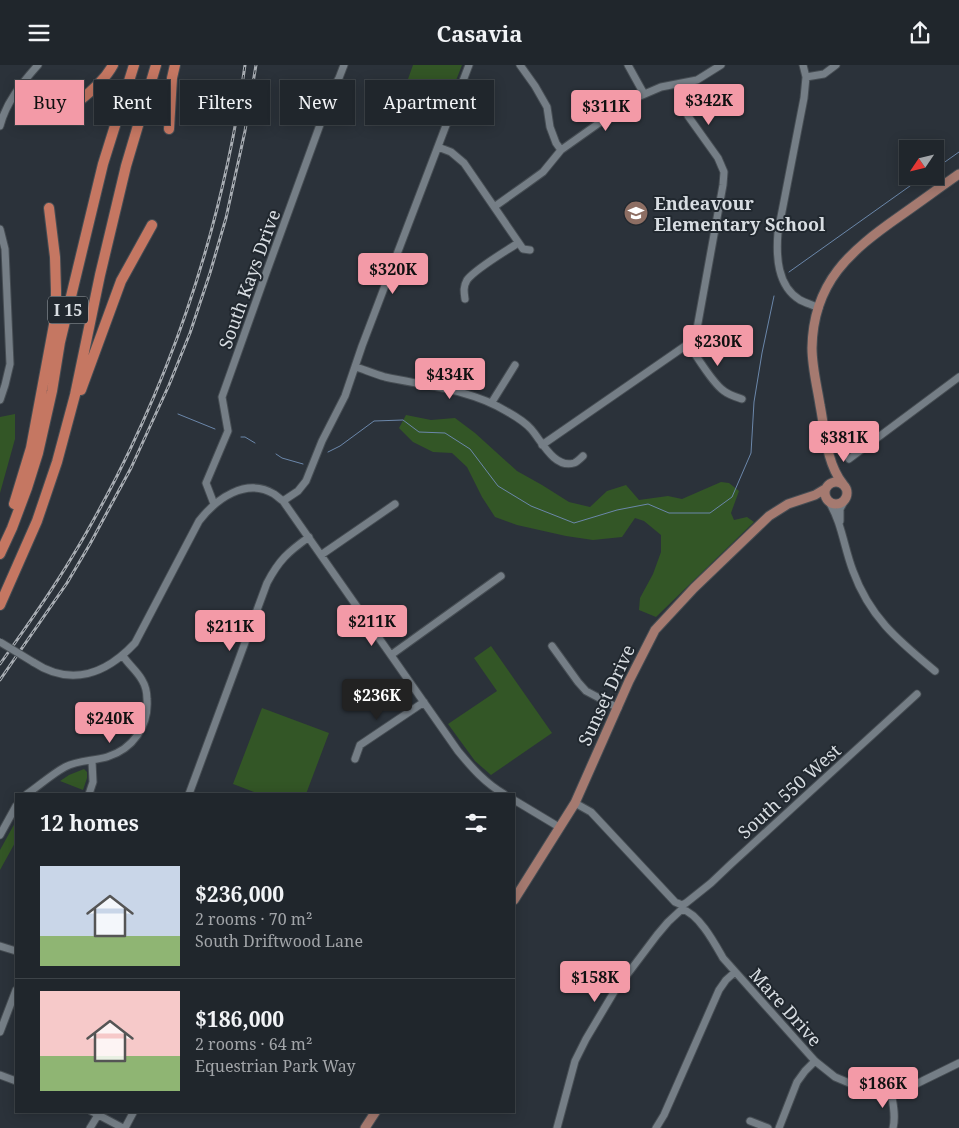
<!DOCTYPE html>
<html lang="en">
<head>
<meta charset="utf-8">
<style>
  :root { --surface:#20262c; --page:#282e34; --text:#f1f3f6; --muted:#a2a5a9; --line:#3d4348; --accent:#f39aa7 }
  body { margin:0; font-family:"Noto Serif",serif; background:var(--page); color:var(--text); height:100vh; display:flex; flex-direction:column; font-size:19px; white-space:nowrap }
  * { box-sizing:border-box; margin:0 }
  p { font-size:16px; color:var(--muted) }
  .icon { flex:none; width:28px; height:28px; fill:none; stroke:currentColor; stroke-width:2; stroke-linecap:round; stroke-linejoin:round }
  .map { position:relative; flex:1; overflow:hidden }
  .drawer { position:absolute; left:15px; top:728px; width:500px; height:320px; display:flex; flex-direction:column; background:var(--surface); border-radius:0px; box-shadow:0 2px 12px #0003,0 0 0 1px var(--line) }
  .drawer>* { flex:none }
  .banner { position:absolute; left:15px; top:15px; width:500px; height:45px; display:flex; gap:10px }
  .needle { width:32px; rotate:235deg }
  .controls { position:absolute; left:899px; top:75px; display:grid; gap:10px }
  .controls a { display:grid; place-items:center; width:45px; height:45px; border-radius:0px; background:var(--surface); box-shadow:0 2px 12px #0003,0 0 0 1px var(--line); font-size:25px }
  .price { position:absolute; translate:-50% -42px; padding:0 11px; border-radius:5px; background:var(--accent); color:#111; font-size:16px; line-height:32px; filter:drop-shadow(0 1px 2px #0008) }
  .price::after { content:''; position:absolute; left:50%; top:30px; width:15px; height:11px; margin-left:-8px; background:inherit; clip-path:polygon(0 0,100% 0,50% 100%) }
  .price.active { background:#222; color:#fff }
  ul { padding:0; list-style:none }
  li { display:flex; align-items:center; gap:15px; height:125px; padding:0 25px }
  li+li { border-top:1px solid var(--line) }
  li span { display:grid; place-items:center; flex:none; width:140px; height:100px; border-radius:0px; color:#555 }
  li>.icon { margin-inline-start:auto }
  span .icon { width:60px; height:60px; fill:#fffc; stroke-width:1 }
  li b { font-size:21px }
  h2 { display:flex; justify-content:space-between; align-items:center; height:60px; padding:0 25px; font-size:21px }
  .pill { padding:0 18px; border-radius:0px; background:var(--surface); box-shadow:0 2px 12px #0003,0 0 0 1px var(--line); font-size:18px; line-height:45px }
  .pill.active { background:var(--accent); color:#111 }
  header { display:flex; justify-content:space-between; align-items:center; height:65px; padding:0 25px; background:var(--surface); font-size:22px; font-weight:700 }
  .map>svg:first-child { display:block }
  .green { fill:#335626 }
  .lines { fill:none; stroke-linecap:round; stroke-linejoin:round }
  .stream { stroke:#6b87aa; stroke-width:1 }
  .minor-casing { stroke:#464d53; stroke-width:9 }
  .major-casing { stroke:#464d53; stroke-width:11 }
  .highway-casing { stroke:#464d53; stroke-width:12 }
  .minor { stroke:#757e86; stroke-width:7 }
  .major { stroke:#a57a70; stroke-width:9 }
  .highway { stroke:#c57762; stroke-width:10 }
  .rail-casing { stroke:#a8adb3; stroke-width:3 }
  .rail { stroke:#21282f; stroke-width:1; stroke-dasharray:4; stroke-linecap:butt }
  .minor-bridge-casing { stroke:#464d53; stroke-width:9; stroke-linecap:butt }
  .minor-bridge { stroke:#757e86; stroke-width:7 }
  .labels { text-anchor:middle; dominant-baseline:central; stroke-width:4; stroke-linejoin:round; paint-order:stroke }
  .shield { fill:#21282f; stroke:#a1a7ac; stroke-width:1 }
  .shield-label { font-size:16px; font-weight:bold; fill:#d8dde2 }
  .poi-label { font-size:18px; font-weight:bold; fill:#d8dde2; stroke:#21282f; text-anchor:start }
  .street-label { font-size:18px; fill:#d8dde2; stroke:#21282f }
</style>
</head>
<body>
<header><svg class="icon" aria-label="menu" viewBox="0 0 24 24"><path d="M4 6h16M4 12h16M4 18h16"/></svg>Casavia<svg class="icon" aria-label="share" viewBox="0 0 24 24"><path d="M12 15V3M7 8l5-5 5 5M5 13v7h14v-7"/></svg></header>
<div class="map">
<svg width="959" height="1063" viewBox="0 0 959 1063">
  <rect width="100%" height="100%" fill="#2b323a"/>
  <path class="green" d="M413 0H462L439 59 398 42Z
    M15 349V374L0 428V352Z
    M406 350 431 355 455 353 475 368 517 406 542 420 569 437 590 442 607 426 626 420 639 435 668 431 682 434 721 417 729 418 739 426 731 448 734 455 747 452 754 457 656 552 639 545 640 533 653 509 661 487V470L644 456 635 453 622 472 593 475 566 471 517 460 495 452 482 432 467 402 452 388 433 387 413 377 399 363Z
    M491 581 552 668 491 710 475 696 448 659 497 626 474 593Z
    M262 643 329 668 306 729H259L233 719Z
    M84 704 87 707V713L83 725 60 716 69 710Z
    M16 756V776L0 805V785Z"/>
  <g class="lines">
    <path class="stream" d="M935 104 959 87
      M789 207 924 111
      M178 349 215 364
      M241 372H245L255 378
      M328 387 340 381 374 356 403 355 419 367 445 368 470 384 498 421 531 441 574 458 617 445 648 439 669 448H710L732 432 751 388 754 337 762 288 774 231
      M276 389 282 393 303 399"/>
    <defs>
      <path id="minor" d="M520 0 535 21 547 42 550 62 556 78 561 85
        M628 0 644 29
        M803 0 806 12 804 33 778 167C776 191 777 221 800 235 806 238 813 240 819 243
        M806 12 824 9 836 0
        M0 61C6 37 22 18 38 0
        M438 82 451 87 464 98 523 184 530 185
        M494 142 525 120 543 107 561 85 633 34 661 22 697 15 721 0
        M0 164 5 184 10 299 5 320 0 335
        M465 234C464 227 463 222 467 215 475 204 506 186 518 178
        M688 279C697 291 712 318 724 326 729 330 736 332 742 334
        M356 302C365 305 375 309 385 312 426 321 470 324 506 346 515 351 524 356 531 364 541 375 554 404 574 398 577 397 581 393 583 391
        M492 337 515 300
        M542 380 688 279 696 269 723 120 724 107 718 93 688 51 684 39 679 19
        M849 394 959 312
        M283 436 298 426 306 416 322 376 345 331 362 281 469 0
        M829 437C842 458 844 483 853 506 870 553 899 576 935 606
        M214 439 206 418 228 366 222 332 265 211 333 24 339 13 344 0
        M840 456V444L845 435
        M321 490 395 439
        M552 581 578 617 586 626 618 643
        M391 590 501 511
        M33 597C71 622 106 609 135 578L199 456C216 434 246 412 274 429 277 431 280 434 283 436L458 686C472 703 485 718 504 729
        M355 694 360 680 424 637
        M27 729C40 720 52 709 65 702 78 695 93 696 107 692 133 684 149 661 147 634 147 628 145 620 142 615 137 606 129 600 123 591
        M89 729 93 717 92 696
        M189 729 267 518C279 495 288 487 309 472
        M514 735 559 762
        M575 738 591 747 675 837 682 840
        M0 770 16 741
        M682 840 686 838 711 818 731 799 917 629
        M682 844C699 849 715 879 723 893L815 996 835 1012 854 1020 868 1025 891 1027 912 1021 959 998
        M0 881 16 886
        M0 967 16 925
        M0 1010 16 1016
        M891 1027C893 1038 896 1051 893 1063
        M91 1046 123 1063
        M750 1056 768 1063
        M90 1063 98 1050
        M125 1063 134 1046
        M557 1063 575 996 586 974 614 927 657 870 668 857 682 844
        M656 1063 664 1050 719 925 726 915 735 907
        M779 1063 797 1017 805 1006 815 996"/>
      <path id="major" d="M825 428a11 11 0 1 1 22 0a11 11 0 1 1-22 0Z
        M843 419C826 398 825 365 820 340 817 321 812 302 812 283 813 217 850 186 900 151 920 137 939 123 959 109
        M514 835 575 738 629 616 655 565 694 523 769 451 788 439 815 430 825 424
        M365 1063 376 1046"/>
      <path id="highway" d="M79 36C92 26 105 15 113 0
        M169 64 172 13 175 0
        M81 325 121 216 152 160
        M14 439 31 383 56 249V226L55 192 49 143
        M0 489 12 463 27 423 38 388 52 326 60 277 103 99 134 0
        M0 540 37 456 57 397 75 330 100 210 126 101 156 0"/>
    </defs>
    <use href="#minor" class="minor-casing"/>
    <use href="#major" class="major-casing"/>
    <use href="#highway" class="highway-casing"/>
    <use href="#minor" class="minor"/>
    <use href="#major" class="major"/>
    <use href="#highway" class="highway"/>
    <defs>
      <path id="rail" d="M0 599C25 564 50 529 72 492 88 466 102 440 116 413 182 283 225 144 245 0
        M0 615 67 518 90 479 131 403 169 320 190 268 210 208 226 153 245 66 256 0"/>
    </defs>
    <use href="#rail" class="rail-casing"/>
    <use href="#rail" class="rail"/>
    <defs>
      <path id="minor-bridge" d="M0 577 33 597"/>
    </defs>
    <use href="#minor-bridge" class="minor-bridge-casing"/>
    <use href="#minor-bridge" class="minor-bridge"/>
  </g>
  <defs>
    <symbol id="school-disc" viewBox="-11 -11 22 22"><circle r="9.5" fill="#8d6e63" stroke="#21282f"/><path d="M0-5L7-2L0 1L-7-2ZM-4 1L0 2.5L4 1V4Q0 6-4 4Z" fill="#fff"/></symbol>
  </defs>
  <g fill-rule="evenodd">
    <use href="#school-disc" x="622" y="134" width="28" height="28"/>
  </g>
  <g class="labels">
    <rect class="shield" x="48" y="231.5" width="40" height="27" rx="4"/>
    <g class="shield-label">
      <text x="68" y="245">I 15</text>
    </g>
    <g class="poi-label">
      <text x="654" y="138">Endeavour<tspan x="654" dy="21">Elementary School</tspan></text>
    </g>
    <g class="street-label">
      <text transform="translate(249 214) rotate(-70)">South Kays Drive</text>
      <text transform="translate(606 630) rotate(-65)">Sunset Drive</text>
      <text transform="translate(789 726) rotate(-42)">South 550 West</text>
      <text transform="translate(786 942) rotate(48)">Mare Drive</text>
    </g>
  </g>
</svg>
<div class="controls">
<a><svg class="needle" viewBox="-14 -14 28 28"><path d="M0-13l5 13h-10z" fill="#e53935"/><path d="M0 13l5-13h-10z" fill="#a2a5a9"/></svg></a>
</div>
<b class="price" style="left:709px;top:61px">$342K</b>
<b class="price" style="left:606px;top:67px">$311K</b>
<b class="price" style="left:393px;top:230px">$320K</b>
<b class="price" style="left:718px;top:302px">$230K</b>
<b class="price" style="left:450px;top:335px">$434K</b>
<b class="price" style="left:844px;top:398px">$381K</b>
<b class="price" style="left:372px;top:582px">$211K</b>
<b class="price" style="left:230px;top:587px">$211K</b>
<b class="price active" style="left:377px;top:656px">$236K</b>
<b class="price" style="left:110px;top:679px">$240K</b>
<b class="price" style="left:595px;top:938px">$158K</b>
<b class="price" style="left:883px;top:1044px">$186K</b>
<div class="banner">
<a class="pill active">Buy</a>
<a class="pill">Rent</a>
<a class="pill">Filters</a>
<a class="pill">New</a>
<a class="pill">Apartment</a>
</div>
<section class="drawer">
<h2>12 homes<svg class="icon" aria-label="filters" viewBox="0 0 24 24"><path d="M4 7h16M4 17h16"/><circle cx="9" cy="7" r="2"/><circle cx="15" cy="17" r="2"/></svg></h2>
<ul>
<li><span style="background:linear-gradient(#c9d6e8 70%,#8fb573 0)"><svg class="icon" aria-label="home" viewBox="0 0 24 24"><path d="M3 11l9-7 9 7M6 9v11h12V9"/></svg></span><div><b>$236,000</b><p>2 rooms · 70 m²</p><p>South Driftwood Lane</p></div></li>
<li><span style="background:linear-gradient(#f6c9c9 65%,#8fb573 0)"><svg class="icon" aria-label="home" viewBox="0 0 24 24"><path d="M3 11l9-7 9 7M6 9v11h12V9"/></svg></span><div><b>$186,000</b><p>2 rooms · 64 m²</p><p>Equestrian Park Way</p></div></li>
</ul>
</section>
</div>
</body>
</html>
